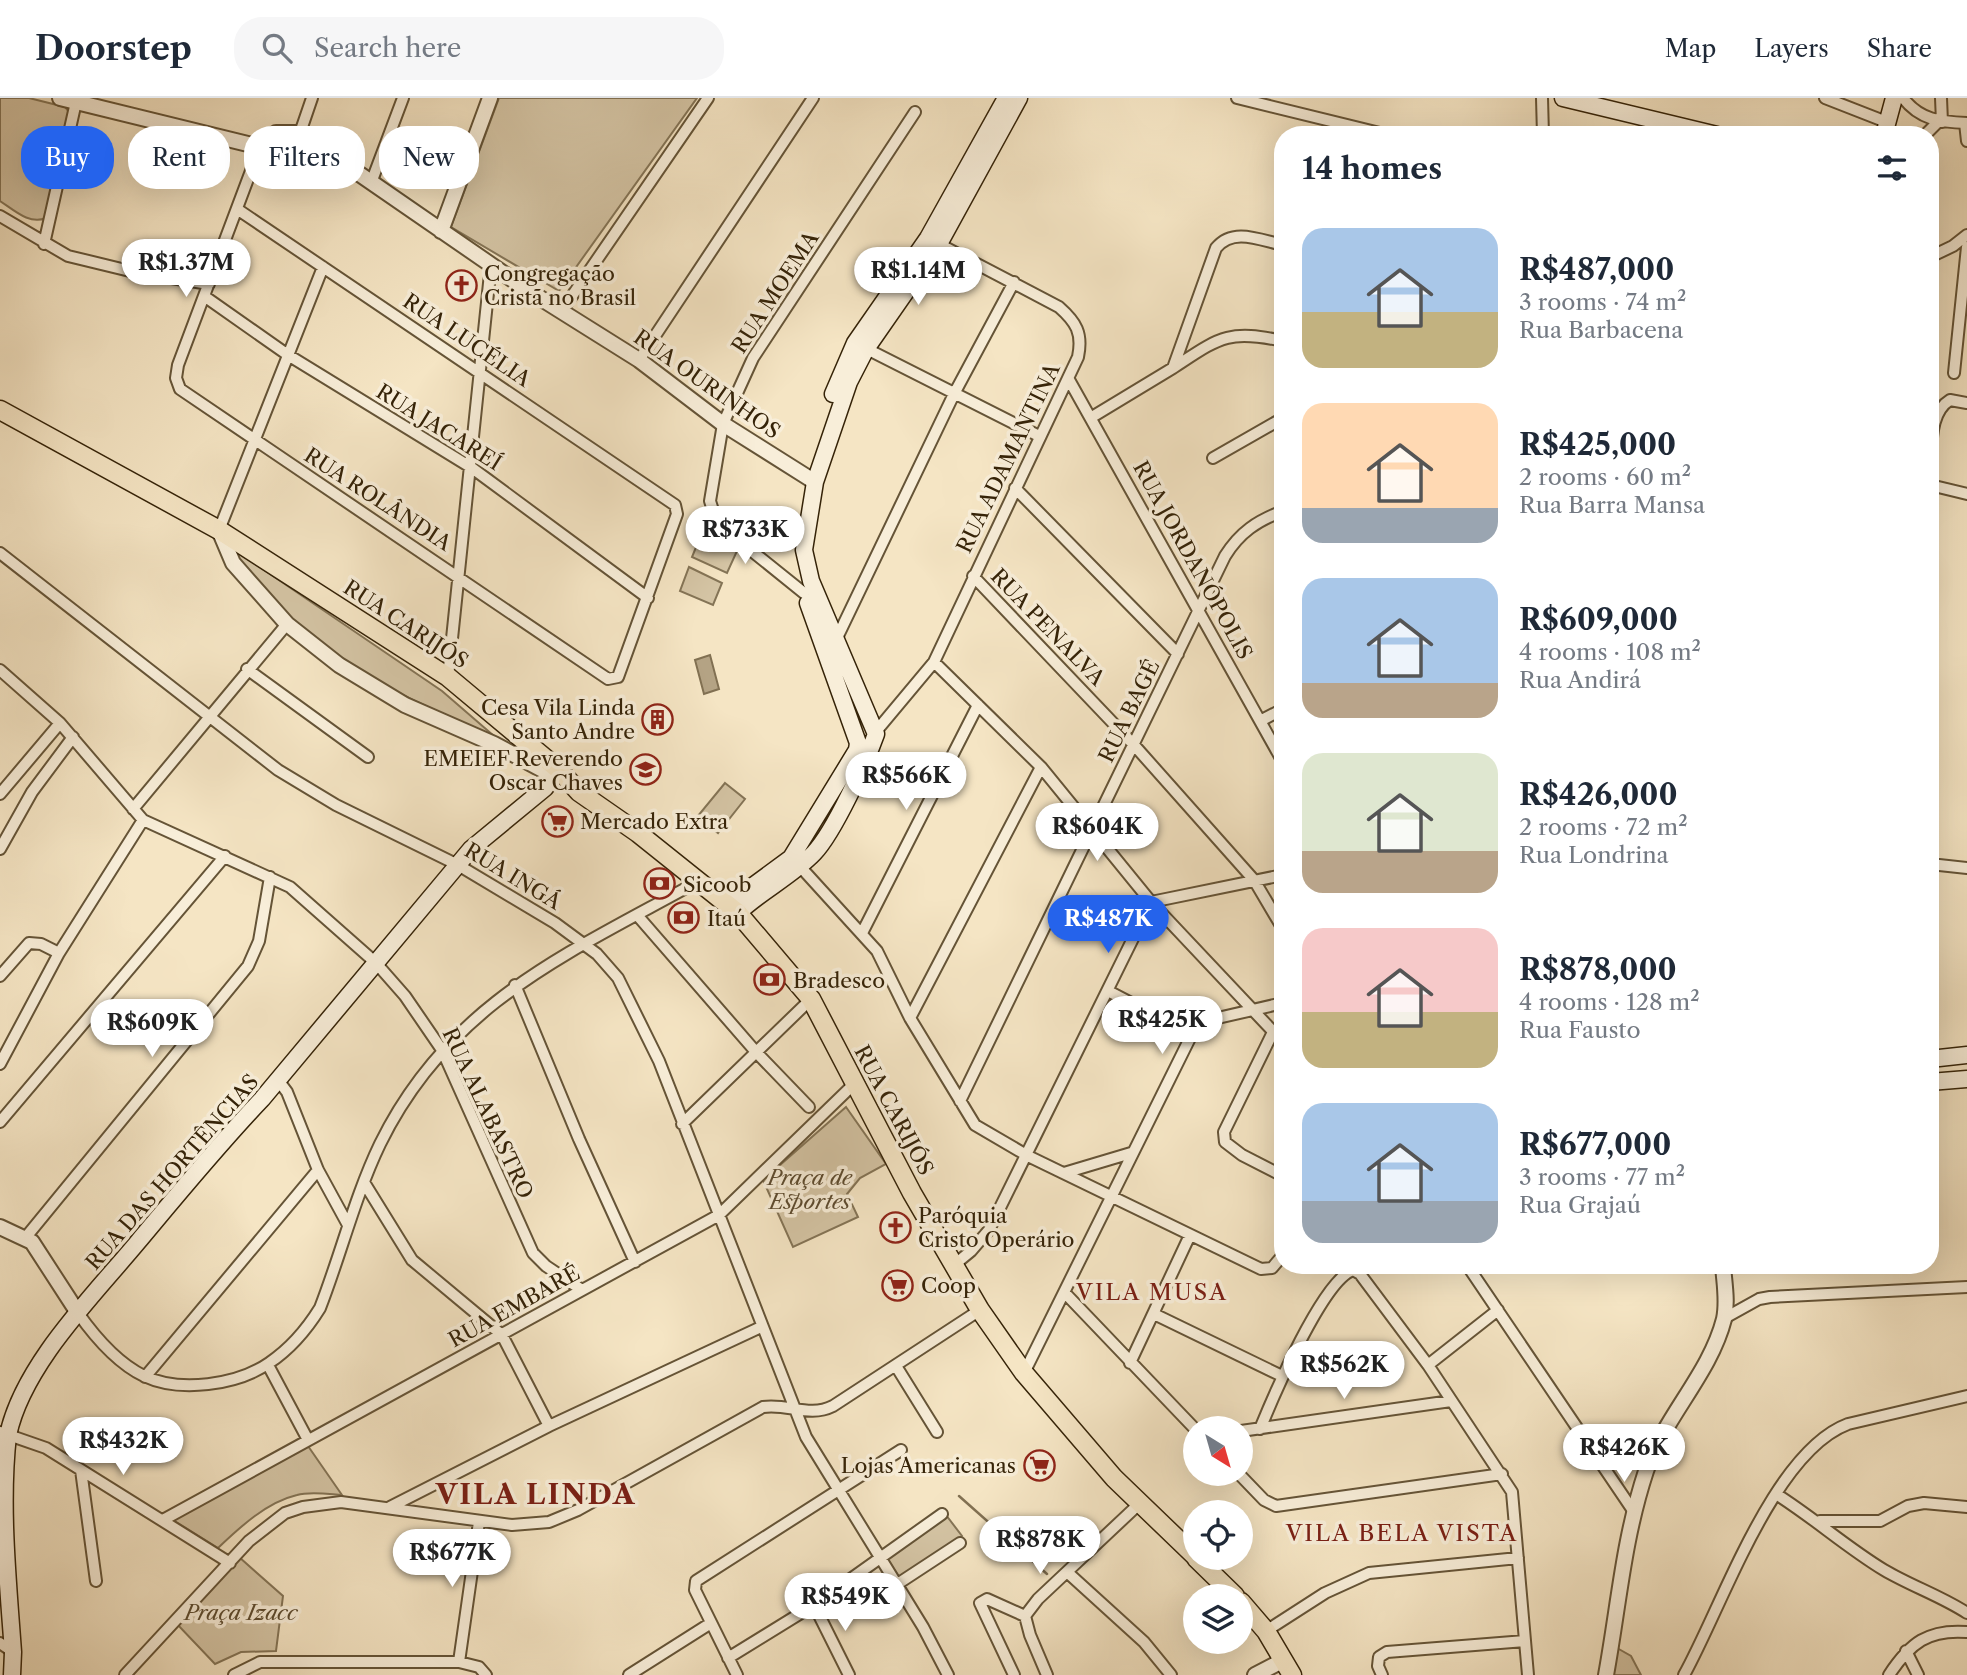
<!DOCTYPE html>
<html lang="en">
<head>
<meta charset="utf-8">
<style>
  :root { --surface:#fff; --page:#f6f6f7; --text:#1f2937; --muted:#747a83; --line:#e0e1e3; --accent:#2563eb }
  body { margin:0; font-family:"Libre Caslon Text",serif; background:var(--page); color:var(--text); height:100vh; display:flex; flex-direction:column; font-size:26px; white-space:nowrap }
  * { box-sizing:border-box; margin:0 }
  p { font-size:23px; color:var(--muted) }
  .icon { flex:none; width:38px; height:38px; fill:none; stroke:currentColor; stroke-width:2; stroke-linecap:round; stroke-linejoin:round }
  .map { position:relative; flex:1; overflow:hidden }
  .panel { position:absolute; left:1274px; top:28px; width:665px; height:1148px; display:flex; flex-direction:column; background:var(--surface); border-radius:28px; box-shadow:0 7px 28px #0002 }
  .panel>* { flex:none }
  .guide { position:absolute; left:21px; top:28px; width:665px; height:63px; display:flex; gap:14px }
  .needle { width:46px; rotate:143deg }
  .buttons { position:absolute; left:1183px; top:1318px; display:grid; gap:14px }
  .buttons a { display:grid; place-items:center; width:70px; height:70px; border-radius:50%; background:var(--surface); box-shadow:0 7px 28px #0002; font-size:35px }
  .price { position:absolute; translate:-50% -60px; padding:0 16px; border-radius:24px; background:#fff; color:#222; font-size:23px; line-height:46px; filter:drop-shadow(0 2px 4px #0008) }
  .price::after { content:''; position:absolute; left:50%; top:42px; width:21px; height:16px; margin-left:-10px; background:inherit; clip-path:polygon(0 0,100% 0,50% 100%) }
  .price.on { background:var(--accent); color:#fff }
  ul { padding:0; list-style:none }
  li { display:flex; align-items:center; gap:21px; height:175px; padding:0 28px }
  li span { display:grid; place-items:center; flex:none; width:196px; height:140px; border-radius:21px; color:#555 }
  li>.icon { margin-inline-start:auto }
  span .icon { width:84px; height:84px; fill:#fffc; stroke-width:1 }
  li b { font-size:30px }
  h2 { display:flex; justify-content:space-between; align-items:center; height:84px; padding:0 28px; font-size:30px }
  .pill { padding:0 24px; border-radius:28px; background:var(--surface); box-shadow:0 7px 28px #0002; font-size:24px; line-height:63px }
  .pill.on { background:var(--accent); color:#fff }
  header { display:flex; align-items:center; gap:42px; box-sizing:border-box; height:98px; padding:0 35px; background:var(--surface); border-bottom:2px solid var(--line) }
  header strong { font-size:33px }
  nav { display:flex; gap:38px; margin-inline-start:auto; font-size:24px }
  .search { width:490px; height:63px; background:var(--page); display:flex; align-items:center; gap:18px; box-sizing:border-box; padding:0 24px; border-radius:28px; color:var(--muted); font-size:26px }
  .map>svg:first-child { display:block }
  .green { fill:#d4c4a4; stroke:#847456; stroke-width:2 }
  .water { fill:#b4a384; stroke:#817052; stroke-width:2 }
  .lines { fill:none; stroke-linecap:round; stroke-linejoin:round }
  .stream { stroke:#817052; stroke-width:2.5 }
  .minor-casing { stroke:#655437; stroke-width:14 }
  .tertiary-casing { stroke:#655437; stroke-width:18 }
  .secondary-casing { stroke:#352308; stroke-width:19 }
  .primary-casing { stroke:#352308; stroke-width:21 }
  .minor { stroke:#f8eed9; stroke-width:10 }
  .tertiary { stroke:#f8eed9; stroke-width:14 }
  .secondary { stroke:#f8eed9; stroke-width:16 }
  .primary { stroke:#f5e5c4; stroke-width:18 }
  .labels { text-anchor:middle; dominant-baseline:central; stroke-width:7; stroke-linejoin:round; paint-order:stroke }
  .poi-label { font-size:21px; fill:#352308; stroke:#f8eed9; text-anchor:start }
  .street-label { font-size:21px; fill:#352308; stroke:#f8eed9 }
  .park-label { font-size:21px; font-style:italic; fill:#5d4b2f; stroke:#f8eed9 }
  .neighbourhood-label { font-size:23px; letter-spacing:2px; fill:#7a1f14; stroke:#f8eed9 }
  .district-label { font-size:28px; font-weight:bold; letter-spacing:2px; fill:#7a1f14; stroke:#f8eed9 }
</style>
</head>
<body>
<header>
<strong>Doorstep</strong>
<div class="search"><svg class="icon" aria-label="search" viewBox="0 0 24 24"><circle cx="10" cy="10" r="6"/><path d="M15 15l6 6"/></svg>Search here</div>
<nav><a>Map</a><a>Layers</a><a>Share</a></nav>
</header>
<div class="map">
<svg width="1967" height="1577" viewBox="0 0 1967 1577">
  <rect width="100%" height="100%" fill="#f5e5c4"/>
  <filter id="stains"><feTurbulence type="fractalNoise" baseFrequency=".00286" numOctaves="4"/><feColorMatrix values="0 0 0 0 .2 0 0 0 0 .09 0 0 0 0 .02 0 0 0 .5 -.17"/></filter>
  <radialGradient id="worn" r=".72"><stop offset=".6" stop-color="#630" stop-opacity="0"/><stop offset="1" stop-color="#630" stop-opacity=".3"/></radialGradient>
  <path class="green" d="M0 0H29L65 9 72 18 46 120C29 127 14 112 0 103Z
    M499 0H697L559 193 451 129Z
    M701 437 737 453 727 475 692 459Z
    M231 452 242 457 442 593 494 638C421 607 344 574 286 518 266 498 249 474 231 452Z
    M689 469 722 485 713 507 680 493Z
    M725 685 745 701 718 735 697 719Z
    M846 1009 886 1066 860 1080 847 1096 858 1119 793 1149 763 1082Z
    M308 1348 342 1397C328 1396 310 1393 297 1397 267 1404 240 1429 218 1450L173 1422Z
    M946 1417 962 1438 899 1479 886 1459Z
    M239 1459 283 1498 276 1553 241 1554 215 1566 176 1525Z
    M1617 1550 1631 1558 1641 1577H1613Z"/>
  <path class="water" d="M710 557 719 591 704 596 695 562Z"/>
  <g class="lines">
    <path class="stream" d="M959 1398 1047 1476"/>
    <defs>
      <path id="minor" d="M1237 0 1388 37
        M1542 0 1543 37
        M1825 0 1889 25
        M1903 0C1920 22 1940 24 1967 25
        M1941 0 1942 24
        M1965 25 1967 43
        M300 35 312 0
        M1925 37 1938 24
        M371 85 403 0
        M237 111 675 407 677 416 618 579 608 581 180 291 176 280 178 267 260 49
        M0 118 68 158 134 174 209 186
        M44 146 76 4
        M1930 159 1953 148 1967 137
        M204 198 288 257 472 370 648 500
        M561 214 708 0
        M861 248 1039 338
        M639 262 813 0
        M1173 270C1219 240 1227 231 1283 243
        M1954 275 1967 149
        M1068 280 1283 664
        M1092 319 1173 270 1216 150C1233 129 1260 142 1283 147
        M1213 360 1283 320
        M1930 365C1932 345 1930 314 1950 302L1967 305
        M1930 387 1967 396
        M1015 390 1178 556
        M219 432 323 169
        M0 455 278 672 336 707 458 767 555 825 597 856 618 880 659 963 806 1339 923 1529 948 1577
        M973 478 1134 647 1254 782 1283 831
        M804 495 717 425 710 403 723 326 753 260 915 14
        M835 544 954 296 1014 184
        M934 564 1041 669 1151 804 1283 944
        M247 571 368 659
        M0 572 60 625 143 722 290 789 376 865 405 898 442 952 533 1155 546 1168 582 1192
        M448 579 491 166
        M1260 623 1283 611
        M873 637 934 564 1078 259C1083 235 1076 224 1059 209L935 144
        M0 696 60 625
        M133 711 287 526
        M0 751 32 694 73 639
        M796 764 877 853 910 920 975 1027 1028 1058 1261 1171 1272 1170 1283 1157
        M1930 766 1967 770
        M637 817 756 954 809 1009
        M862 835 978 607
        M0 878 29 845 41 846 59 855
        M515 887 579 1041 635 1164
        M1108 893 1191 936
        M910 920 1041 669
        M1273 934 1224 1034 1225 1044 1242 1057 1283 1078
        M0 966 59 855 143 722
        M278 982 287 994 318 1072 348 1127
        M960 1003 1225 458C1240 434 1257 423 1283 413
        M0 1024 225 758
        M682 1026 811 901
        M1064 1075 1131 1055
        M365 1086 412 1162 502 1237 549 1328
        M26 1139 248 868 259 843 270 779
        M954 1167 971 1153 989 1132 1151 804 1283 777
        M1467 1167 1634 1414
        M1064 1194 1195 1331
        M78 1215C95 1239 117 1265 144 1278 180 1295 237 1287 269 1265 290 1251 307 1231 320 1210 341 1156 355 1098 380 1046 449 905 567 856 697 784
        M1154 1216 1282 1278
        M1723 1221 1759 1201 1770 1199 1967 1189
        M1130 1265 1190 1137
        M268 1267 308 1342
        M1428 1267 1498 1212
        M896 1268 937 1334
        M1024 1275 1195 930 1209 922 1283 905
        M145 1279 318 1072
        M1260 1331C1273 1299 1323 1182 1353 1172L1360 1176 1428 1267 1512 1394 1528 1577
        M1241 1333 1451 1303
        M0 1334 46 1350 230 1465
        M81 1372 96 1483
        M1239 1376 1264 1402 1276 1408 1502 1376
        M1776 1396C1814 1420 1846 1449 1884 1472 1911 1488 1941 1498 1967 1515
        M390 1409 549 1328 761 1229
        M163 1422 719 1117 854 986
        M1820 1423H1880L1908 1408 1924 1405 1967 1409
        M1067 1474 1144 1544 1171 1577
        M896 1487 960 1445
        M814 1507 849 1577
        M1266 1533 1325 1495 1369 1475 1518 1460
        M0 1545 13 1554
        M1906 1553 1918 1577
        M728 1560 814 1507 942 1416
        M459 1564 479 1424
        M125 1577 249 1443 285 1415 303 1409 341 1404 512 1427 549 1424 578 1412 763 1309C788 1305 809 1320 833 1308L980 1212
        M234 1577 260 1564H459L479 1569 486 1577
        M629 1577 711 1525
        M737 1577 695 1492 696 1483 901 1352
        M1014 1577 980 1505 987 1501 1025 1518
        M1047 1577 1030 1537 1025 1518 1038 1501 1139 1406
        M1382 1577 1378 1568 1379 1559 1387 1554 1525 1543
        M1684 1577C1722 1509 1773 1354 1848 1326L1967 1298
        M1889 1577C1910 1545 1928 1531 1967 1534"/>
      <path id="tertiary" d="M60 0 260 49 276 35H300L529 193 639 262 723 326 815 384
        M441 133 490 0
        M219 432 233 465 287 526 339 567 405 607 494 646 554 678 558 671
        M0 1129 32 1144 78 1215
        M1255 1577 1284 1562
        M1606 1577C1619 1506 1623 1443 1646 1373 1664 1319 1710 1276 1724 1221 1728 1203 1724 1184 1723 1167"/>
      <path id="secondary" d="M1563 0 1717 37
        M1884 37 1894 0
        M833 296 855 245 928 140 1006 0
        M727 807 791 760 857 652 858 645 808 505
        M738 815C761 793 792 778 814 755 834 734 866 664 876 636L811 483 804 452 815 384 849 284 866 251 939 146 1019 0
        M1930 961 1967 957
        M1930 984 1967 981
        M12 1577 13 1554C8 1484 0 1407 8 1337 23 1267 92 1199 137 1145 178 1096 218 1047 262 1001L471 751 545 690 554 678"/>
      <path id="primary" d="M0 312 219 432 448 579 558 671 579 694 638 735 738 815 811 901 912 1095 980 1212 1024 1275 1114 1380 1195 1458
        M1196 1460 1235 1498
        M1241 1504 1266 1533 1292 1577"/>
    </defs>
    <use href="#minor" class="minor-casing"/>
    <use href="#tertiary" class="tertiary-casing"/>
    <use href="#secondary" class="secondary-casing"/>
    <use href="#primary" class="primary-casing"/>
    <use href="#minor" class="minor"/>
    <use href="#tertiary" class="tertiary"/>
    <use href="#secondary" class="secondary"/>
    <use href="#primary" class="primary"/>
  </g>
  <defs>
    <symbol id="church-ring" viewBox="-11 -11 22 22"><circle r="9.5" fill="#f8eed9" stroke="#8f2418" stroke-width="1.5"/><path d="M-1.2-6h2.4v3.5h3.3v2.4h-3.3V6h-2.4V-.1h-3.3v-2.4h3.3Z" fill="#8f2418"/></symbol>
    <symbol id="building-ring" viewBox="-11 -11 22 22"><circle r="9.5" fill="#f8eed9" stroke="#8f2418" stroke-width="1.5"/><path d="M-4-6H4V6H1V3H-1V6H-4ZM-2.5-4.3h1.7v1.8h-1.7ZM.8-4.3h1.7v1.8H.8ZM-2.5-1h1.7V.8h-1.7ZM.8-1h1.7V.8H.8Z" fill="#8f2418"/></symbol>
    <symbol id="school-ring" viewBox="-11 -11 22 22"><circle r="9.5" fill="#f8eed9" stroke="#8f2418" stroke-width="1.5"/><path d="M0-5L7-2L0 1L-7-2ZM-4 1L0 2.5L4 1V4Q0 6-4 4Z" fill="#8f2418"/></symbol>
    <symbol id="supermarket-ring" viewBox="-11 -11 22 22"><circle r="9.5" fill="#f8eed9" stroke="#8f2418" stroke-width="1.5"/><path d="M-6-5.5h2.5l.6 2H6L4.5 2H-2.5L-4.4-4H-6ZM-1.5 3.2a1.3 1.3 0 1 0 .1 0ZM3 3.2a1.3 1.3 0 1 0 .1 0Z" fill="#8f2418"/></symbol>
    <symbol id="bank-ring" viewBox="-11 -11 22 22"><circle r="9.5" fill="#f8eed9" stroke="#8f2418" stroke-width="1.5"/><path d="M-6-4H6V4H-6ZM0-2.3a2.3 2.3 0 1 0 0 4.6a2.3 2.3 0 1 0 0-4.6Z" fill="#8f2418"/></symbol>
  </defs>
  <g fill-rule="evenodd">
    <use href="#church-ring" x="444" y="170" width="35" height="35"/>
    <use href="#building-ring" x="640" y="604" width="35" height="35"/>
    <use href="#school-ring" x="628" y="654" width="35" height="35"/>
    <use href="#supermarket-ring" x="540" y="706" width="35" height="35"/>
    <use href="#bank-ring" x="642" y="768" width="35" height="35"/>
    <use href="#bank-ring" x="666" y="802" width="35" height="35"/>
    <use href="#bank-ring" x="752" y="864" width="35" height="35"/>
    <use href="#church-ring" x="878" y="1112" width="35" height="35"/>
    <use href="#supermarket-ring" x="880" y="1170" width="35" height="35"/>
    <use href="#supermarket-ring" x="1022" y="1350" width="35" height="35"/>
  </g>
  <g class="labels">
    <g class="poi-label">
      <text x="484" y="175">Congregação<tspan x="484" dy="24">Cristã no Brasil</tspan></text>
      <text x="635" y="609" text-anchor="end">Cesa Vila Linda<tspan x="635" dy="24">Santo Andre</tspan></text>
      <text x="623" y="660" text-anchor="end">EMEIEF Reverendo<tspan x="623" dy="24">Oscar Chaves</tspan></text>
      <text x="580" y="723">Mercado Extra</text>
      <text x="683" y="786">Sicoob</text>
      <text x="707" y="820">Itaú</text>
      <text x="793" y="882">Bradesco</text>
      <text x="918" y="1117">Paróquia<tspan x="918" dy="24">Cristo Operário</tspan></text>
      <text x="921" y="1187">Coop</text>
      <text x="1016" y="1367" text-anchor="end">Lojas Americanas</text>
    </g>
    <g class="street-label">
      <text transform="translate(775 194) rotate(-57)">RUA MOEMA</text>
      <text transform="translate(467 242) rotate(34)">RUA LUCÉLIA</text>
      <text transform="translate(707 286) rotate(35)">RUA OURINHOS</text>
      <text transform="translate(439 329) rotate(32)">RUA JACAREÍ</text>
      <text transform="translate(1008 360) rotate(-64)">RUA ADAMANTINA</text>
      <text transform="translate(378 401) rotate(33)">RUA ROLÂNDIA</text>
      <text transform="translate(1193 462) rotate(61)">RUA JORDANÓPOLIS</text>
      <text transform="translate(406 526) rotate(33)">RUA CARIJÓS</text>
      <text transform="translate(1048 529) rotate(46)">RUA PENALVA</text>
      <text transform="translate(1129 613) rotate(-64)">RUA BAGÉ</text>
      <text transform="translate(513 778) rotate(31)">RUA INGÁ</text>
      <text transform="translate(894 1012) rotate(62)">RUA CARIJÓS</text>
      <text transform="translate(488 1015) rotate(65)">RUA ALABASTRO</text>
      <text transform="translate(172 1074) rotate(-49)">RUA DAS HORTÊNCIAS</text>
      <text transform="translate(514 1208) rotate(-29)">RUA EMBARÉ</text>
    </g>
    <g class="park-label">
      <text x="810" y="1079">Praça de<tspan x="810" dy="24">Esportes</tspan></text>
      <text x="241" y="1514">Praça Izacc</text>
    </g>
    <g class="neighbourhood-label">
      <text x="1152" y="1194">VILA MUSA</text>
      <text x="1402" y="1435">VILA BELA VISTA</text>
    </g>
    <g class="district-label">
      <text x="536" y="1396">VILA LINDA</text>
    </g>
  </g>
  <rect width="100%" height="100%" filter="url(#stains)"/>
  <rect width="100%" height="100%" fill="url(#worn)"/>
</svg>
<div class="buttons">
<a><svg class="needle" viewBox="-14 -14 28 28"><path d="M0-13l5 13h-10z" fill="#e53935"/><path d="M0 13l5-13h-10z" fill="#747a83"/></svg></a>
<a><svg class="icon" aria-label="locate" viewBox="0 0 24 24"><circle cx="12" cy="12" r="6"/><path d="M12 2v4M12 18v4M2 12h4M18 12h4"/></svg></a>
<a><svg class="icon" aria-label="layers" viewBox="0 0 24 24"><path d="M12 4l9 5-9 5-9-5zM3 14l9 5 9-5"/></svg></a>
</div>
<b class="price" style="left:186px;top:201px">R$1.37M</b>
<b class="price" style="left:918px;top:209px">R$1.14M</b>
<b class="price" style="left:745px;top:468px">R$733K</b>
<b class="price" style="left:906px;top:714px">R$566K</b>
<b class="price" style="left:1097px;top:765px">R$604K</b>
<b class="price on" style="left:1108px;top:857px">R$487K</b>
<b class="price" style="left:1162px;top:958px">R$425K</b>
<b class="price" style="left:152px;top:961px">R$609K</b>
<b class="price" style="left:1344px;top:1303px">R$562K</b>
<b class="price" style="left:123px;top:1379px">R$432K</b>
<b class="price" style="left:1624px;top:1386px">R$426K</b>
<b class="price" style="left:1040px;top:1478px">R$878K</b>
<b class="price" style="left:452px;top:1491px">R$677K</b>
<b class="price" style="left:845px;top:1535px">R$549K</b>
<div class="guide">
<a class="pill on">Buy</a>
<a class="pill">Rent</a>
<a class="pill">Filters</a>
<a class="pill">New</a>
</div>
<section class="panel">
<h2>14 homes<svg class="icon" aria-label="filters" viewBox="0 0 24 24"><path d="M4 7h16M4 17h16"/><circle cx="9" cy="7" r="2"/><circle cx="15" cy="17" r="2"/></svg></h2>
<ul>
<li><span style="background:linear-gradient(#a9c7e8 60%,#c2b280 0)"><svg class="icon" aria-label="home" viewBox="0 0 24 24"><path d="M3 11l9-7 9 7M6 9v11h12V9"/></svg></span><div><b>R$487,000</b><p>3 rooms · 74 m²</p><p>Rua Barbacena</p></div></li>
<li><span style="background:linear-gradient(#ffd9b3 75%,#9aa5b1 0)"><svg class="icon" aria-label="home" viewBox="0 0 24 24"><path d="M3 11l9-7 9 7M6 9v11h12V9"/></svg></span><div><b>R$425,000</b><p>2 rooms · 60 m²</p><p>Rua Barra Mansa</p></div></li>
<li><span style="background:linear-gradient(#a9c7e8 75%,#b9a48a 0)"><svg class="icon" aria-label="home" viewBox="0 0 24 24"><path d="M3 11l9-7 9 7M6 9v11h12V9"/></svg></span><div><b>R$609,000</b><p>4 rooms · 108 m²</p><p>Rua Andirá</p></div></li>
<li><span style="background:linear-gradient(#dfe7d0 70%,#b9a48a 0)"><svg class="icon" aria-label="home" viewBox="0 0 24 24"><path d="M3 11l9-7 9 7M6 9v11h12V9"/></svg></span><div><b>R$426,000</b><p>2 rooms · 72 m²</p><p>Rua Londrina</p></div></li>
<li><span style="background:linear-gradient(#f6c9c9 60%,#c2b280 0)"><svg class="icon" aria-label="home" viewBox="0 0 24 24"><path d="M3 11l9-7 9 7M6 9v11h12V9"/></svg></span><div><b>R$878,000</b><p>4 rooms · 128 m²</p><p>Rua Fausto</p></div></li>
<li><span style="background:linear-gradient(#a9c7e8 70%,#9aa5b1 0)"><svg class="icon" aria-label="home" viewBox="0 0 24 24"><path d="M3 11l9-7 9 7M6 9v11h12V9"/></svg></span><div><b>R$677,000</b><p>3 rooms · 77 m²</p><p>Rua Grajaú</p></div></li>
</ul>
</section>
</div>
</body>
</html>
